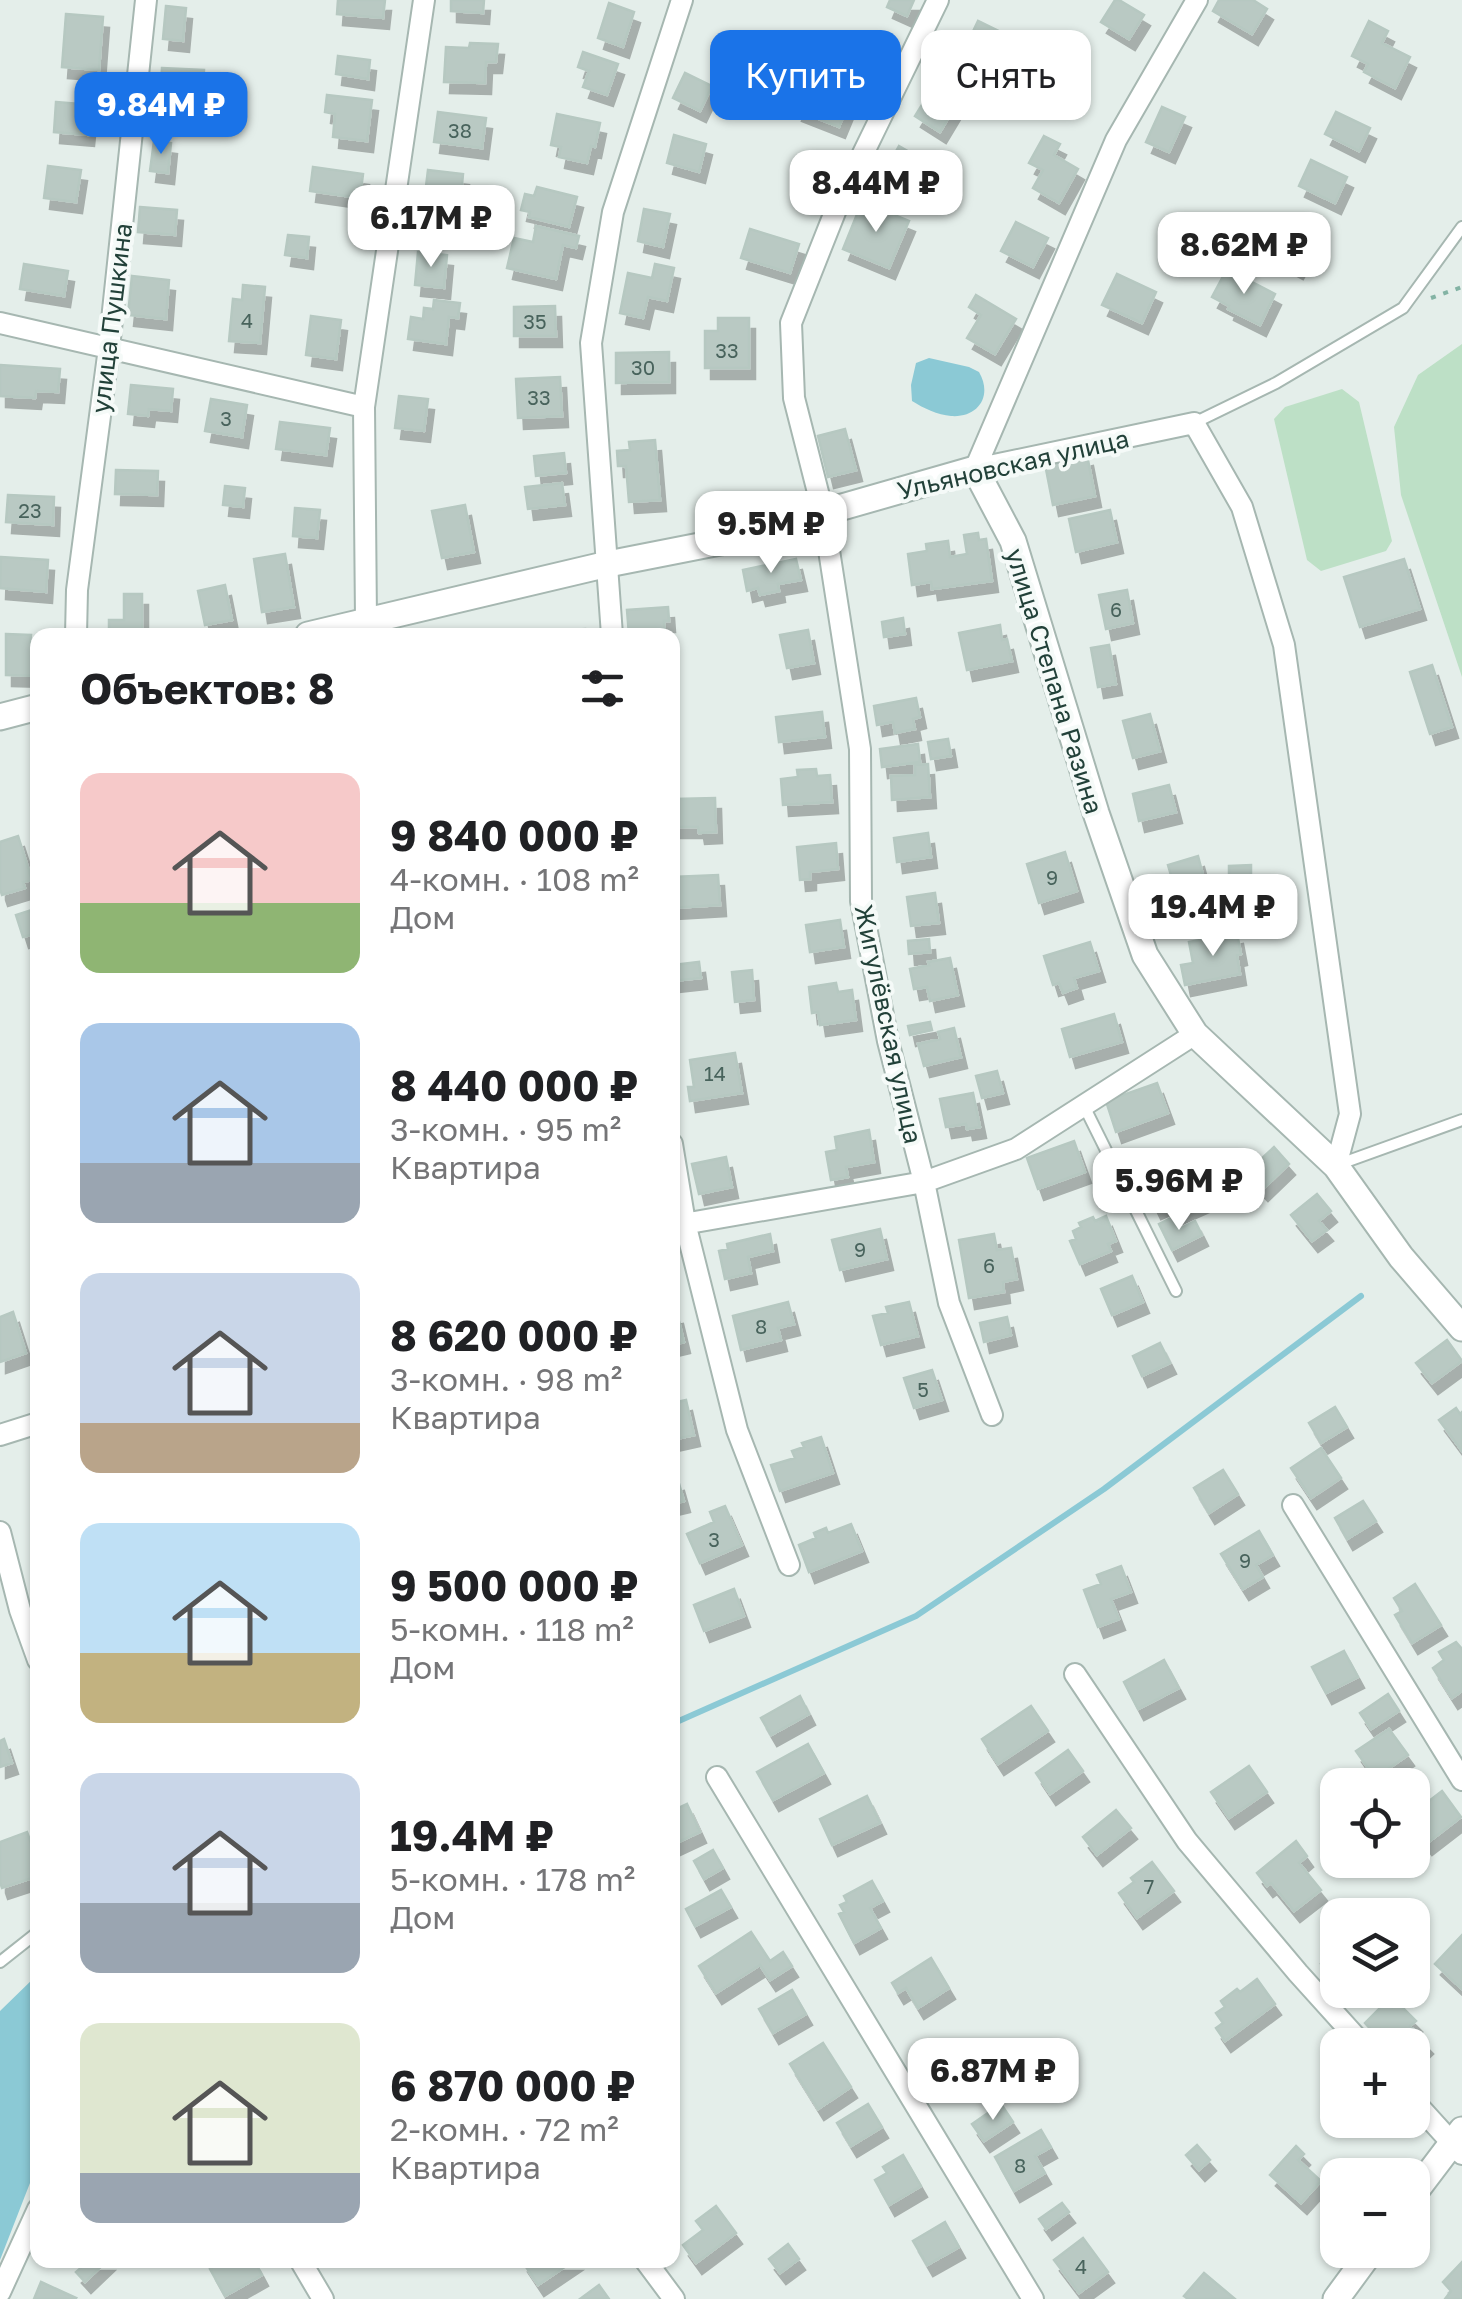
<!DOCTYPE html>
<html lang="ru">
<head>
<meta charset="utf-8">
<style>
  :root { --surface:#fff; --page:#f6f6f6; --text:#202124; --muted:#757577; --accent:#1a73e8 }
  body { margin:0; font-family:"Golos Text",sans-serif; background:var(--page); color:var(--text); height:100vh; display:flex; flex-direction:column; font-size:38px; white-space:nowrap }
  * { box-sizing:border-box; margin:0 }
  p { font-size:32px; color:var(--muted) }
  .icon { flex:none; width:55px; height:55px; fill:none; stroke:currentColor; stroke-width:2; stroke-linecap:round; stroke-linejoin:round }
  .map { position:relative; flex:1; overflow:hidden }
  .details { position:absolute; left:30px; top:628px; width:650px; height:1640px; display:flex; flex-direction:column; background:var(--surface); border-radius:20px; box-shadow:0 2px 8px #0004 }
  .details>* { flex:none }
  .banner { position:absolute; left:710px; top:30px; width:600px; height:90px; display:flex; gap:20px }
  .controls { position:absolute; left:1320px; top:1768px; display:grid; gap:20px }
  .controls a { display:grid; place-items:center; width:110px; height:110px; border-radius:20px; background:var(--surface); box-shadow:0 2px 8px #0004; font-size:50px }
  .price { position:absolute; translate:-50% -85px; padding:0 22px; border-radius:20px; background:#fff; color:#222; font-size:32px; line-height:65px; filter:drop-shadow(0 2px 5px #0008) }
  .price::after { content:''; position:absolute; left:50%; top:60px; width:30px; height:22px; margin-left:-15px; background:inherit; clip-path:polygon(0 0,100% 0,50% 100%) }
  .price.active { background:var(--accent); color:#fff }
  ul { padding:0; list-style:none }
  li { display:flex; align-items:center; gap:30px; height:250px; padding:0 50px }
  li span { display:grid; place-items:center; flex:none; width:280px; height:200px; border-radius:20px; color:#555 }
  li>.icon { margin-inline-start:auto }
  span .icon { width:120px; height:120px; fill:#fffc; stroke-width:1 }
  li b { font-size:42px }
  h2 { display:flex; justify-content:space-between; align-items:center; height:120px; padding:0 50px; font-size:42px }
  .chip { padding:0 35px; border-radius:20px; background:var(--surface); box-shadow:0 2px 8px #0004; font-size:35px; line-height:90px }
  .chip.active { background:var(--accent); color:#fff }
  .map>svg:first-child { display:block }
  .green { fill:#bde0c6 }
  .water { fill:#8bc9d5 }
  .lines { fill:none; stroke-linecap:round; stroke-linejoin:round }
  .stream { stroke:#8bc9d5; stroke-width:6 }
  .building { fill:#b9c9c3; stroke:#b6c8c1; stroke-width:2.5; filter:url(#shadow) }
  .service-casing { stroke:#a6b7b1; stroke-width:14 }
  .minor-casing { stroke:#a6b7b1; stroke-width:24 }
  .tertiary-casing { stroke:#a6b7b1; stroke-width:29 }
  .path { stroke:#83b3a4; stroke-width:4; stroke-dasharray:5 8; stroke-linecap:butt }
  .service { stroke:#fff; stroke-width:10 }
  .minor { stroke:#fff; stroke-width:20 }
  .tertiary { stroke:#fff; stroke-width:25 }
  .labels { text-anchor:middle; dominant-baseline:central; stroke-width:8; stroke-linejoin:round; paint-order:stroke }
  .number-label { font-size:20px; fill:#48635c }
  .street-label { font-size:25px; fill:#224139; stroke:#f5faf8 }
</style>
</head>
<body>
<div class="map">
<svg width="1462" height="2299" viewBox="0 0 1462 2299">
  <defs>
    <filter id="shadow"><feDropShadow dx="6" dy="11" stdDeviation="0" flood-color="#0004"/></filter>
  </defs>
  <rect width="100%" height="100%" fill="#e4eeea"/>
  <path class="green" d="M1462 344V677L1401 495 1394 427 1418 375Z
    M1342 389 1359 402 1392 541 1386 551 1321 571 1307 560 1274 419 1285 407Z"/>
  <path class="water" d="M929 358 969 367 979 372C993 396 978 418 951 416 938 415 923 408 912 401L911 385 916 363Z
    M37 1975V2165L0 2260V2011Z"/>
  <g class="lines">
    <path class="stream" d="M672 1724 916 1616 1104 1489 1361 1296"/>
  </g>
  <path class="building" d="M338 0H385L383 18 337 14Z
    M451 0H484L483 13 451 11Z
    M890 0H914L907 16 887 7Z
    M1115 0H1119L1144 15 1129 39 1101 22Z
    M1219 0H1253L1267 9 1252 34 1213 11Z
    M609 3 634 12 623 47 598 38Z
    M166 6 186 8 183 41 163 39Z
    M66 14 103 17 99 70 62 67Z
    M978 21 1005 34 996 53 969 40Z
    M1369 21 1388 31 1382 43 1410 57 1395 88 1364 72 1368 64 1352 56Z
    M850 33 890 48 877 83 837 68Z
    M470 43 498 44 496 62H486L485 83 444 82 446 47 469 48Z
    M583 52 618 64 607 95 583 87 589 71 578 67Z
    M338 56 370 60 368 79 336 74Z
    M162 68 204 70 201 118 180 117 181 104 160 103Z
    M685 73 712 86 700 111 673 98Z
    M939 77 964 92 940 132 915 116Z
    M808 80 851 98 839 127 796 110Z
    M327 95 372 100 367 141 333 137 335 114 325 112Z
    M56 102 91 105 88 135 54 132Z
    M1162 107 1185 117 1169 152 1146 142Z
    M438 112 486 118 482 148 434 142Z
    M1336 112 1370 128 1359 151 1325 134Z
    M557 114 600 123 595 147 591 146 587 163 559 157 561 147 551 145Z
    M674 135 706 144 699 172 667 163Z
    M1044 136 1060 144 1054 155 1078 169 1059 203 1033 188 1043 170 1029 163Z
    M154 141 171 143 168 173 150 171Z
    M899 146 944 172 933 192 914 182 906 197 879 182Z
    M1311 160 1347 177 1335 203 1299 186Z
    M48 166 81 170 76 202 44 198Z
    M313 167 363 174 360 198 310 191Z
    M428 170 463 174 460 206 424 203Z
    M537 187 577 197 569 227 529 217 530 212 521 210 525 194 534 196Z
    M862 202 909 221 889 268 843 249Z
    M140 207 177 210 175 235 138 232Z
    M644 209 670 214 663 247 638 241Z
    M1296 215 1319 228 1297 268 1258 247 1275 216 1291 225Z
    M1016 222 1048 238 1033 267 1001 251Z
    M536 226 579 236 576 248 563 245 556 279 507 268 514 238 533 242Z
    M750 229 799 244 790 273 741 258Z
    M288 235 309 237 307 258 285 255Z
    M418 252 447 255 444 288 415 285Z
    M24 264 68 271 64 296 20 289Z
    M655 264 674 268 667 301 648 297 643 318 620 313 628 273 652 278Z
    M1227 269 1275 294 1260 325 1228 309 1229 306 1212 297Z
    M1117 274 1156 292 1142 323 1102 305Z
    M132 276 169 280 166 319 128 315Z
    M243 285 265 287 260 343 229 341 233 299 242 300Z
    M976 295 1016 319 995 354 967 338 981 315 969 307Z
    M434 300 460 303 458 318 449 317 446 344 408 339 411 317 423 319 424 308 433 309Z
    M555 306 556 336H514V307Z
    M311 316 341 320 336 359 306 355Z
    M718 318H749V368H705V331H718Z
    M669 352V382L616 383V353Z
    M0 365 60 369 58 392 36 391 35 398 0 396Z
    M560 377 562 416 518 418 516 379Z
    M131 385 173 389 171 411 149 409 148 416 128 414Z
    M399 396 428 399 424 431 395 428Z
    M211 399 247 405 242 437 205 431Z
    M280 422 330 428 326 455 276 449Z
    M845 429 856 470 828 477 818 436Z
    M655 440 660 500 629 502 626 466H618L617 451 630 450 629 442Z
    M564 453 566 473 536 476 534 456Z
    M1087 455 1095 496 1053 505 1045 464Z
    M116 470 158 471 157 495 115 494Z
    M562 483 565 505 528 509 525 487Z
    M225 486 245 488 243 507 223 505Z
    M8 495 54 497 53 525 6 522Z
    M465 505 474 552 442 558 432 511Z
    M295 508 320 510 317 538 293 536Z
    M1110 510 1117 542 1076 552 1069 519Z
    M978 533 979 540 986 539 992 581 932 589 931 582 912 585 908 554 927 551 926 544 948 541 950 557 967 554 964 535Z
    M285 554 294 607 262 612 254 559Z
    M1 557 48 560 46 592 0 588Z
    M796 559 801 580 778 584 779 591 760 595 758 588 747 591 743 570Z
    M1404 559 1420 609 1360 627 1344 577Z
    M225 585 232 620 205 625 198 591Z
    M1127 590 1133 623 1106 629 1099 595Z
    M124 594H142V635H109V620H124Z
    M668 607 669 621H664L665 635H629L627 610Z
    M903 618 905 634 884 637 882 622Z
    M1000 625 1002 640 1007 639 1012 661 967 670 959 633Z
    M585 629V635H552V631Z
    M808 630 814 663 787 668 780 635Z
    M6 634 31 635 30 643H38V676L6 675Z
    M1109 645 1116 684 1098 687 1091 648Z
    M1432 665 1452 727 1430 734 1410 672Z
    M916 698 920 717 913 719 915 729 895 733 893 722 877 725 874 706Z
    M822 712 825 737 779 742 776 717Z
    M1150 714 1160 751 1133 758 1123 721Z
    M948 739 951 756 931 759 928 742Z
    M918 744 920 762 882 767 880 749Z
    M928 764 930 797 892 800 891 776 915 775V765Z
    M816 769 817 776 830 775 832 802 783 805 781 779 798 777 797 770Z
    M1169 785 1176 812 1139 821 1133 794Z
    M715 798 716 832 699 833 698 827H675V799Z
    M928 833 931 857 897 862 894 838Z
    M18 836 32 880 23 882 25 888 2 895 0 889V842Z
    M836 843 838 869 810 872V879L800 880 797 847Z
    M1065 852 1077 891 1039 903 1027 864Z
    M1198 856 1207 890 1178 899 1168 865Z
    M1251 865V880L1229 881V866Z
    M718 875 720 905 672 908V877Z
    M935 893 939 923 911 926 907 897Z
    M38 908V933L23 937 16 915Z
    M840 920 844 947 810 952 806 925Z
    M1237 933 1241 954 1237 955 1240 974 1185 985 1181 965 1193 963 1189 942Z
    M929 939 930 952 909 954 908 941Z
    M1090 942 1099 971 1074 978 1077 988 1063 993 1059 983 1053 985 1044 956Z
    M950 958 958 995 930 1001 927 987 914 989 910 969 929 965 928 962Z
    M699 962 701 978 672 981V965Z
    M752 970 754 1000 735 1002 732 972Z
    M836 983 838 992 852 990 856 1020 820 1025 818 1012 812 1013 809 987Z
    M1114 1014 1122 1042 1070 1057 1062 1029Z
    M930 1022 932 1030 910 1035 908 1026Z
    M954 1028 961 1057 924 1066 918 1044 940 1039 938 1032Z
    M735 1053 742 1093 690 1101 688 1087H694L690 1060Z
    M997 1071 1003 1093 982 1098 976 1076Z
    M1157 1083 1168 1113 1116 1132 1106 1101Z
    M973 1093 980 1127 967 1129 966 1124 946 1127 940 1099Z
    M869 1130 874 1162 846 1167 848 1177 831 1180 826 1152 837 1150 835 1137Z
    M1074 1141 1085 1172 1038 1189 1027 1158Z
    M1274 1147 1289 1164 1262 1190 1246 1173Z
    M726 1157 732 1187 699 1194 692 1164Z
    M1188 1167 1203 1201 1176 1213 1171 1201 1155 1208 1145 1187Z
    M1317 1194 1331 1211 1319 1221 1327 1230 1312 1241 1291 1215Z
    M1106 1216 1116 1241 1108 1244 1111 1251 1080 1264 1070 1241 1076 1239 1073 1231 1081 1227 1079 1223 1093 1217 1095 1221Z
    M1175 1216 1181 1228 1195 1221 1202 1235 1172 1250 1159 1224Z
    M880 1229 887 1259 840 1270 832 1240Z
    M770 1234 773 1251 748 1257 751 1273 725 1279 719 1251 728 1249 727 1244Z
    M994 1234 997 1250 1011 1248 1017 1279 1003 1282 1004 1292 969 1298 959 1240Z
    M1132 1276 1143 1302 1112 1315 1101 1289Z
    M788 1302 794 1324 778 1328 781 1340 741 1350 733 1316Z
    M909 1302 918 1336 881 1345 873 1316 888 1313 886 1307Z
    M13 1312 26 1353 0 1362V1317Z
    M677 1313 684 1342 672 1345V1314Z
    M1007 1317 1011 1335 984 1342 980 1323Z
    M1447 1340 1462 1361 1432 1383 1416 1363Z
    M1160 1343 1170 1363 1142 1376 1133 1356Z
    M932 1370 942 1400 914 1408 904 1378Z
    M686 1400 694 1435 672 1440V1403Z
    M1335 1407 1347 1427 1321 1443 1309 1423Z
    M1456 1408 1460 1414 1462 1412V1451L1439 1420Z
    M821 1437 833 1473 780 1491 771 1465 795 1458 792 1451 804 1447 802 1443Z
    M1321 1448 1341 1478 1311 1498 1291 1468Z
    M1223 1470 1238 1494 1209 1513 1194 1488Z
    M678 1480 684 1501 672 1504V1481Z
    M1363 1501 1376 1521 1347 1539 1335 1518Z
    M725 1506 742 1545 700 1563 687 1534 714 1522 710 1512Z
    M851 1524 862 1551 809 1572 799 1545 816 1538 814 1533 826 1528 828 1533Z
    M1259 1531 1273 1555 1256 1565 1263 1577 1243 1589 1221 1554Z
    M1121 1566 1131 1592 1111 1599 1119 1619 1098 1627 1084 1590 1101 1584 1097 1575Z
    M1415 1584 1441 1625 1412 1643 1395 1615 1402 1611 1394 1598Z
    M734 1589 744 1616 704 1631 694 1605Z
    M1456 1642 1462 1649V1691L1452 1698 1433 1668 1444 1660 1439 1652Z
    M1344 1651 1358 1677 1326 1693 1312 1667Z
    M1164 1660 1179 1688 1138 1709 1124 1682Z
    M1388 1694 1399 1711 1371 1729 1360 1713Z
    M800 1696 809 1714 771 1735 761 1718Z
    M1031 1706 1048 1731 998 1764 982 1739Z
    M1389 1729 1408 1755 1375 1778 1356 1751Z
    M4 1739 12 1763 0 1767V1741Z
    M808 1744 824 1773 773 1800 757 1772Z
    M1068 1750 1083 1771 1050 1794 1036 1773Z
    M1249 1766 1267 1792 1229 1818 1211 1792Z
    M1442 1791 1461 1817 1426 1844 1412 1826V1814Z
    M867 1796 880 1823 832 1845 820 1819Z
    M687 1804 700 1832 672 1845V1811Z
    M1116 1810 1131 1828 1097 1855 1083 1837Z
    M27 1832 38 1863V1876L2 1888 0 1882V1842Z
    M1296 1841 1307 1856 1299 1863 1321 1890 1294 1911 1271 1883 1267 1886 1257 1873Z
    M713 1850 723 1868 704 1879 694 1861Z
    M1152 1862 1174 1891 1137 1918 1119 1893 1134 1882 1131 1878Z
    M872 1881 883 1901 870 1908 881 1928 854 1943 839 1914 844 1912 840 1905 847 1902 844 1896Z
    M721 1890 731 1907 695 1926 686 1909Z
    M751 1932 770 1961 783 1952 792 1966 770 1980 760 1965 716 1993 699 1966Z
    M1462 1935V1989L1435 1964Z
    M1338 1953V1990H1346L1340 1994 1321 1964Z
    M931 1958 949 1988 918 2008 906 1988 898 1993 892 1983Z
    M1257 1979 1275 2004 1225 2041 1216 2028 1223 2023 1216 2013 1225 2007 1221 2001 1237 1989 1240 1992Z
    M792 1990 806 2014 773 2033 759 2009Z
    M1386 2002 1392 2007 1397 2002 1416 2021 1410 2026 1427 2043 1412 2057V2045H1395L1380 2029 1375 2034 1365 2023Z
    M823 2043 851 2087 818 2109 790 2064Z
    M868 2104 882 2127 851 2146 837 2123Z
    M1001 2104 1013 2122 984 2141 972 2124Z
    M1041 2130 1051 2147 1035 2156 1045 2173 1014 2191 995 2157Z
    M1197 2145 1210 2160 1199 2170 1186 2155Z
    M1296 2146 1304 2154 1298 2160 1321 2181 1301 2203 1270 2175Z
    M903 2155 921 2186 889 2205 875 2180 887 2173 883 2167Z
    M1062 2203 1069 2212 1046 2229 1039 2219Z
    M716 2206 736 2233 696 2263 683 2245 703 2230 696 2221Z
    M945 2222 959 2247 927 2265 913 2241Z
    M1083 2238 1108 2272 1079 2293 1054 2260Z
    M788 2244 799 2259 780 2273 769 2259Z
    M77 2260H108L85 2282 76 2272 83 2266Z
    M226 2260H236L237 2263 242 2260H254L262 2275 225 2296 210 2269Z
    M523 2260H575L538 2285 522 2261Z
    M1462 2262V2299H1445L1451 2291 1443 2282Z
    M1204 2273 1235 2299H1188L1184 2296Z
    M41 2282 76 2298 75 2299H34Z
    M599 2285 609 2299H580Z"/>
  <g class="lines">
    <defs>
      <path id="service" d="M1194 423 1276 383 1403 308 1462 227
        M1084 1106 1176 1291
        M1337 1165 1462 1120
        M0 1962 38 1932"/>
      <path id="minor" d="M938 0 837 207 791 323 794 398 823 512 860 749 861 901 888 1041 924 1182 949 1303 992 1415
        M0 323 364 407
        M975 469 1194 423 1242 507 1284 645 1350 1114 1336 1166
        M975 469 1116 140 1197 0
        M76 635 77 590 109 348 146 0
        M363 635 366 619 364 407 424 0
        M612 635 591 343 613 212 682 0
        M672 1144 685 1223 737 1430 789 1565
        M672 1226 924 1182 1016 1149 1195 1034
        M0 1435 38 1423
        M1293 1505 1462 1780
        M0 1532 20 1610 38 1660
        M1075 1674 1187 1841 1298 1973 1363 2045
        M717 1777 1033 2299
        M1412 2099 1462 2154
        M300 2260 323 2299
        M645 2260 674 2299
        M0 2292 38 2209"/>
      <path id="tertiary" d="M308 635 608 564 720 542 975 469 1013 541 1096 813 1145 955 1195 1034 1336 1166 1401 1257 1462 1328
        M0 717 38 707
        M1412 2196 1462 2130
        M1336 2299 1372 2250"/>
    </defs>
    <use href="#service" class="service-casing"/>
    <use href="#minor" class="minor-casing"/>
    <use href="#tertiary" class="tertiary-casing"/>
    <path class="path" d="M1431 298 1462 287"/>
    <use href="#service" class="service"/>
    <use href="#minor" class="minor"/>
    <use href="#tertiary" class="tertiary"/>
  </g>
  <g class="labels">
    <g class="number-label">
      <text x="460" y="130">38</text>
      <text x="247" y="320">4</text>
      <text x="535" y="321">35</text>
      <text x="727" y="350">33</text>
      <text x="643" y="367">30</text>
      <text x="539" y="397">33</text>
      <text x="226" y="418">3</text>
      <text x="30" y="510">23</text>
      <text x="1116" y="609">6</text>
      <text x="1052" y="877">9</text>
      <text x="715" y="1073">14</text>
      <text x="860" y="1249">9</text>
      <text x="989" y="1265">6</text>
      <text x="761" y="1326">8</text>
      <text x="923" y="1389">5</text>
      <text x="714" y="1539">3</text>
      <text x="1245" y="1560">9</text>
      <text x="1149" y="1886">7</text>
      <text x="1020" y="2165">8</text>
      <text x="1081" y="2266">4</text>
    </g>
    <g class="street-label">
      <text transform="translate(111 318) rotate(-83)">улица Пушкина</text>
      <text transform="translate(1013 464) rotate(-13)">Ульяновская улица</text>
      <text transform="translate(1055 681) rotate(73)">улица Степана Разина</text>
      <text transform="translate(889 1024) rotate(78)">Жигулёвская улица</text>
    </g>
  </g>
</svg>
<div class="controls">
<a><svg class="icon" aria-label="locate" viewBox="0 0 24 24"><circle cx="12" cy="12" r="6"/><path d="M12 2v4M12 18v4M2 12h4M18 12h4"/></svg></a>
<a><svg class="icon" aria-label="layers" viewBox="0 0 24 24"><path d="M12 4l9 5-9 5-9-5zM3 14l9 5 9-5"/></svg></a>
<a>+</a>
<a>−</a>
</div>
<b class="price active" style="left:161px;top:157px">9.84M ₽</b>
<b class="price" style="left:876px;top:235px">8.44M ₽</b>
<b class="price" style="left:431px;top:270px">6.17M ₽</b>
<b class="price" style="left:1244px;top:297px">8.62M ₽</b>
<b class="price" style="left:771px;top:576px">9.5M ₽</b>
<b class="price" style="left:1213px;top:959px">19.4M ₽</b>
<b class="price" style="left:1179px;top:1233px">5.96M ₽</b>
<b class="price" style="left:993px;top:2123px">6.87M ₽</b>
<div class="banner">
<a class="chip active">Купить</a>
<a class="chip">Снять</a>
</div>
<section class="details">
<h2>Объектов: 8<svg class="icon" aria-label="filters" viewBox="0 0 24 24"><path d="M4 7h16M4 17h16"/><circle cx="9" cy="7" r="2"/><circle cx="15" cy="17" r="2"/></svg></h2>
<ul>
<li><span style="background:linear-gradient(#f6c9c9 65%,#8fb573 0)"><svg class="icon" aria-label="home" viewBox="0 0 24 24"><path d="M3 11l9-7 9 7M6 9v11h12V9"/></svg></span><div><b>9 840 000 ₽</b><p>4-комн. · 108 m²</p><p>Дом</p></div></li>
<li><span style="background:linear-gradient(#a9c7e8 70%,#9aa5b1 0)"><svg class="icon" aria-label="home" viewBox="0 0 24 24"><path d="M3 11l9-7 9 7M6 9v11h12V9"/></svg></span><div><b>8 440 000 ₽</b><p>3-комн. · 95 m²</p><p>Квартира</p></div></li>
<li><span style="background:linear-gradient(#c9d6e8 75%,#b9a48a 0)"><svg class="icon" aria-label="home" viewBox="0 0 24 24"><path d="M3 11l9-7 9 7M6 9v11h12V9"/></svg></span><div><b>8 620 000 ₽</b><p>3-комн. · 98 m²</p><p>Квартира</p></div></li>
<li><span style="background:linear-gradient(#bfe0f5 65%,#c2b280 0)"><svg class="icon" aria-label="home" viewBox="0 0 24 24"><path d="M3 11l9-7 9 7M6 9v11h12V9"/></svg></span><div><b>9 500 000 ₽</b><p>5-комн. · 118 m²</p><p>Дом</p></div></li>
<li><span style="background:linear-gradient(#c9d6e8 65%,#9aa5b1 0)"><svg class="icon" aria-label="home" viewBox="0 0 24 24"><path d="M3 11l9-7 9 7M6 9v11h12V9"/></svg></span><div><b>19.4M ₽</b><p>5-комн. · 178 m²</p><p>Дом</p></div></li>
<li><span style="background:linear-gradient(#dfe7d0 75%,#9aa5b1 0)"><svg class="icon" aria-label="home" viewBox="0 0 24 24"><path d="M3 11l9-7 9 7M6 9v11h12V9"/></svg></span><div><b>6 870 000 ₽</b><p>2-комн. · 72 m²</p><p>Квартира</p></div></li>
</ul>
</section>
</div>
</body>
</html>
